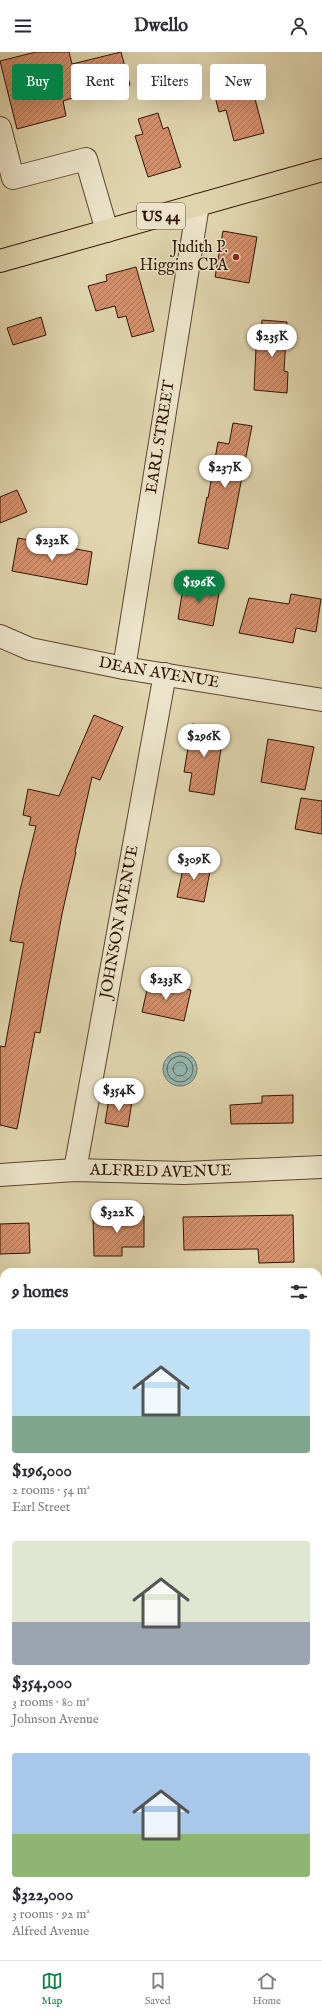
<!DOCTYPE html>
<html lang="en">
<head>
<meta charset="utf-8">
<style>
  :root { --surface:#fff; --page:#f7f7f7; --text:#2b2b33; --muted:#7c7c81; --line:#e1e1e2; --accent:#0b8043 }
  body { margin:0; font-family:"IM FELL English",serif; background:var(--page); color:var(--text); height:100vh; display:flex; flex-direction:column; font-size:15px; white-space:nowrap }
  * { box-sizing:border-box; margin:0 }
  p { font-size:13px; color:var(--muted) }
  .icon { flex:none; width:22px; height:22px; fill:none; stroke:currentColor; stroke-width:2; stroke-linecap:round; stroke-linejoin:round }
  .map { position:relative; flex:1; overflow:hidden }
  .panel { position:absolute; left:0px; top:1216px; width:322px; height:692px; display:flex; flex-direction:column; background:var(--surface); border-radius:12px 12px 0 0; box-shadow:0 4px 16px #0002 }
  .panel>* { flex:none }
  .guide { position:absolute; left:12px; top:12px; width:298px; height:36px; display:flex; gap:8px }
  .price { position:absolute; translate:-50% -34px; padding:0 9px; border-radius:14px; background:#fff; color:#222; font-size:13px; line-height:26px; filter:drop-shadow(0 1px 2px #0008) }
  .price::after { content:''; position:absolute; left:50%; top:24px; width:12px; height:9px; margin-left:-6px; background:inherit; clip-path:polygon(0 0,100% 0,50% 100%) }
  .price.current { background:var(--accent); color:#fff }
  ul { padding:0; list-style:none }
  li { display:grid; align-content:center; gap:8px; height:212px; padding:0 12px }
  li span { display:grid; place-items:center; height:124px; border-radius:4px; color:#555 }
  li>.icon { margin-inline-start:auto }
  span .icon { width:72px; height:72px; fill:#fffc; stroke-width:1 }
  li b { font-size:17px }
  h2 { display:flex; justify-content:space-between; align-items:center; height:48px; padding:0 12px; font-size:17px }
  .chip { padding:0 14px; border-radius:4px; background:var(--surface); box-shadow:0 4px 16px #0002; font-size:14px; line-height:36px }
  .chip.current { background:var(--accent); color:#fff }
  header { display:flex; justify-content:space-between; align-items:center; height:52px; padding:0 12px; background:var(--surface); font-size:18px; font-weight:700 }
  .tabs { display:flex; justify-content:space-around; align-items:center; height:56px; border-top:1px solid var(--line); background:var(--surface); font-size:11px; color:var(--muted) }
  .tabs a { display:grid; justify-items:center; gap:2px }
  .tabs .current { color:var(--accent) }
  .map>svg:first-child { display:block }
  .forest { fill:url(#forest-crowns); stroke:#746845 }
  .wetland { fill:url(#wetland-marsh); stroke:#746845 }
  .water { fill:url(#water-waves); stroke:#6d766b }
  .lines { fill:none; stroke-linecap:round; stroke-linejoin:round }
  .shore { stroke:#63665a; stroke-width:1 }
  .building { fill:url(#building-hatch); stroke:#311303 }
  .minor-casing { stroke:#5d442e; stroke-width:24 }
  .major-casing { stroke:#311303; stroke-width:24 }
  .minor { stroke:#ebe4ca; stroke-width:22 }
  .major { stroke:#e0d5ae; stroke-width:22 }
  .poi-dot { fill:#8f2418; stroke:#ebe4ca; stroke-width:1.5 }
  .labels { text-anchor:middle; dominant-baseline:central; stroke-width:3; stroke-linejoin:round; paint-order:stroke }
  .shield { fill:#ebe4ca; stroke:#69523f; stroke-width:1 }
  .shield-label { font-size:15px; font-weight:bold; fill:#311303 }
  .poi-label { font-size:16px; fill:#311303; stroke:#ebe4ca; text-anchor:end }
  .street-label { font-size:16px; fill:#311303; stroke:#ebe4ca }
</style>
</head>
<body>
<header><svg class="icon" aria-label="menu" viewBox="0 0 24 24"><path d="M4 6h16M4 12h16M4 18h16"/></svg>Dwello<svg class="icon" aria-label="person" viewBox="0 0 24 24"><circle cx="12" cy="8" r="4"/><path d="M4 21q1-7 8-7t8 7"/></svg></header>
<div class="map">
<svg width="322" height="1908" viewBox="0 0 322 1908">
  <defs>
    <pattern id="forest-crowns" width="20" height="18" patternUnits="userSpaceOnUse"><rect width="20" height="18" fill="#b7bc87"/><path d="M2 6a3 3 0 1 1 6 0M12 15a3 3 0 1 1 6 0" fill="none" stroke="#9ea173"/></pattern>
    <pattern id="wetland-marsh" width="20" height="14" patternUnits="userSpaceOnUse"><rect width="20" height="14" fill="#b7bc87"/><path d="M1 5h8M5 5V1M11 12h8M15 12V8" fill="none" stroke="#9ea173"/></pattern>
    <pattern id="water-waves" width="16" height="10" patternUnits="userSpaceOnUse"><rect width="16" height="10" fill="#95b8b1"/><path d="M0 5q4-4 8 0t8 0" fill="none" stroke="#819d97"/></pattern>
    <pattern id="building-hatch" width="6" height="6" patternUnits="userSpaceOnUse"><rect width="6" height="6" fill="#d4906c"/><path d="M-1 1l2-2M0 6l6-6M5 7l2-2" fill="none" stroke="#ad7457"/></pattern>
  </defs>
  <rect width="100%" height="100%" fill="#e0d5ae"/>
  <filter id="stains"><feTurbulence type="fractalNoise" baseFrequency=".005" numOctaves="4"/><feColorMatrix values="0 0 0 0 .2 0 0 0 0 .09 0 0 0 0 .02 0 0 0 .5 -.17"/></filter>
  <radialGradient id="worn" r=".72"><stop offset=".6" stop-color="#630" stop-opacity="0"/><stop offset="1" stop-color="#630" stop-opacity=".3"/></radialGradient>
  <path class="forest" d="M318 1399H322V1466L318 1467Z
    M4 1620V1659L0 1661V1622Z
    M322 1745V1908H0V1805L4 1904H318V1748Z"/>
  <path class="wetland" d="M322 1666V1726L318 1721V1668Z
    M4 1797V1904H51L54 1908H0V1799Z"/>
  <path class="water" d="M163 1017a17 17 0 1 1 34 0a17 17 0 1 1-34 0Z
    M318 1454H322V1542L318 1540Z
    M4 1660V1797L0 1799V1662Z"/>
  <g class="lines">
    <path class="shore" d="M167 1017a13 13 0 1 1 26 0a13 13 0 1 1-26 0Z
      M173 1017a7 7 0 1 1 14 0a7 7 0 1 1-14 0Z"/>
  </g>
  <path class="building" d="M36 0H69L72 12 121 0 130 33 99 41 98 38 63 49 66 64 17 77 0 9Z
    M250 28 264 81 234 89 226 58 219 60 213 37Z
    M158 61 163 77 168 75 181 115 148 125 135 84 143 82 138 67Z
    M223 179 257 185 249 231 215 225Z
    M136 215 154 279 132 285 126 264 118 266 115 254 96 259 88 234 107 229 106 223Z
    M41 265 46 283 13 293 7 276Z
    M262 268 287 270 284 319 288 320 287 341 254 338 256 296H260Z
    M233 371 252 374 228 497 198 491 207 445 208 446 218 390 229 392Z
    M17 438 27 460 0 471V445Z
    M18 486 92 500 87 533 12 519Z
    M184 530 220 536 213 574 178 567Z
    M291 542 321 547 316 580 296 576 293 591 239 581 249 546 289 552Z
    M94 663 123 675 100 728 92 725 75 800H76L62 862 40 981 35 980 17 1077 0 1073V994L5 995 24 891 10 889 20 838 36 774 29 773 31 765 23 763 28 737 59 744Z
    M192 672 224 677 214 743 189 739 192 721 184 720Z
    M268 687 314 695 305 738 261 730Z
    M301 746 322 749V782L295 777Z
    M185 808 211 814 204 850 177 845Z
    M149 929 191 938 184 969 142 960Z
    M293 1043V1071L231 1072 230 1053 262 1051V1044Z
    M109 1046 132 1049 128 1075 105 1071Z
    M293 1163 294 1210 259 1211 258 1197 184 1198 183 1165Z
    M93 1164H144V1195H122V1204H94Z
    M29 1171 30 1201 0 1202V1172Z"/>
  <g class="lines">
    <defs>
      <g id="minor">
        <path d="M0 76 13 126 86 107 107 179"/>
        <path id="s1" d="M0 584 30 597 124 616 322 648"/>
        <path id="s2" d="M124 616 198 153"/>
        <path id="s3" d="M75 1118 165 622"/>
        <path id="s4" d="M0 1123 75 1118 184 1121 322 1115"/>
        <path d="M318 1407H322"/>
        <path d="M0 1421H4"/>
      </g>
      <path id="major" d="M0 209 322 118"/>
    </defs>
    <use href="#minor" class="minor-casing"/>
    <use href="#major" class="major-casing"/>
    <use href="#minor" class="minor"/>
    <use href="#major" class="major"/>
  </g>
  <circle class="poi-dot" cx="236" cy="205" r="4"/>
  <g class="labels">
    <rect class="shield" x="137" y="151" width="48" height="26" rx="3"/>
    <g class="shield-label">
      <text x="161" y="164">US 44</text>
    </g>
    <g class="poi-label">
      <text x="228" y="196">Judith P.<tspan x="228" dy="18">Higgins CPA</tspan></text>
    </g>
    <g class="street-label">
      <text stroke="none"><textPath href="#s2" startOffset="234">EARL STREET</textPath></text>
      <text stroke="none"><textPath href="#s1" startOffset="164">DEAN AVENUE</textPath></text>
      <text stroke="none"><textPath href="#s3" startOffset="252">JOHNSON AVENUE</textPath></text>
      <text stroke="none"><textPath href="#s4" startOffset="161">ALFRED AVENUE</textPath></text>
    </g>
  </g>
  <rect width="100%" height="100%" filter="url(#stains)"/>
  <rect width="100%" height="100%" fill="url(#worn)"/>
</svg>
<b class="price" style="left:272px;top:306px">$235K</b>
<b class="price" style="left:225px;top:437px">$237K</b>
<b class="price" style="left:52px;top:510px">$232K</b>
<b class="price current" style="left:199px;top:552px">$196K</b>
<b class="price" style="left:204px;top:706px">$296K</b>
<b class="price" style="left:194px;top:829px">$309K</b>
<b class="price" style="left:166px;top:949px">$233K</b>
<b class="price" style="left:119px;top:1060px">$354K</b>
<b class="price" style="left:117px;top:1182px">$322K</b>
<div class="guide">
<a class="chip current">Buy</a>
<a class="chip">Rent</a>
<a class="chip">Filters</a>
<a class="chip">New</a>
</div>
<section class="panel">
<h2>9 homes<svg class="icon" aria-label="filters" viewBox="0 0 24 24"><path d="M4 7h16M4 17h16"/><circle cx="9" cy="7" r="2"/><circle cx="15" cy="17" r="2"/></svg></h2>
<ul>
<li><span style="background:linear-gradient(#bfe0f5 70%,#7fa58c 0)"><svg class="icon" aria-label="home" viewBox="0 0 24 24"><path d="M3 11l9-7 9 7M6 9v11h12V9"/></svg></span><div><b>$196,000</b><p>2 rooms · 54 m²</p><p>Earl Street</p></div></li>
<li><span style="background:linear-gradient(#dfe7d0 65%,#9aa5b1 0)"><svg class="icon" aria-label="home" viewBox="0 0 24 24"><path d="M3 11l9-7 9 7M6 9v11h12V9"/></svg></span><div><b>$354,000</b><p>3 rooms · 80 m²</p><p>Johnson Avenue</p></div></li>
<li><span style="background:linear-gradient(#a9c7e8 65%,#8fb573 0)"><svg class="icon" aria-label="home" viewBox="0 0 24 24"><path d="M3 11l9-7 9 7M6 9v11h12V9"/></svg></span><div><b>$322,000</b><p>3 rooms · 92 m²</p><p>Alfred Avenue</p></div></li>
</ul>
</section>
</div>
<nav class="tabs">
<a class="current"><svg class="icon" aria-label="map" viewBox="0 0 24 24"><path d="M3 6l6-2 6 2 6-2v14l-6 2-6-2-6 2zM9 4v14M15 6v14"/></svg>Map</a>
<a><svg class="icon" aria-label="saved" viewBox="0 0 24 24"><path d="M7 4h10v16l-5-4-5 4z"/></svg>Saved</a>
<a><svg class="icon" aria-label="home" viewBox="0 0 24 24"><path d="M3 11l9-7 9 7M6 9v11h12V9"/></svg>Home</a>
</nav>
</body>
</html>
